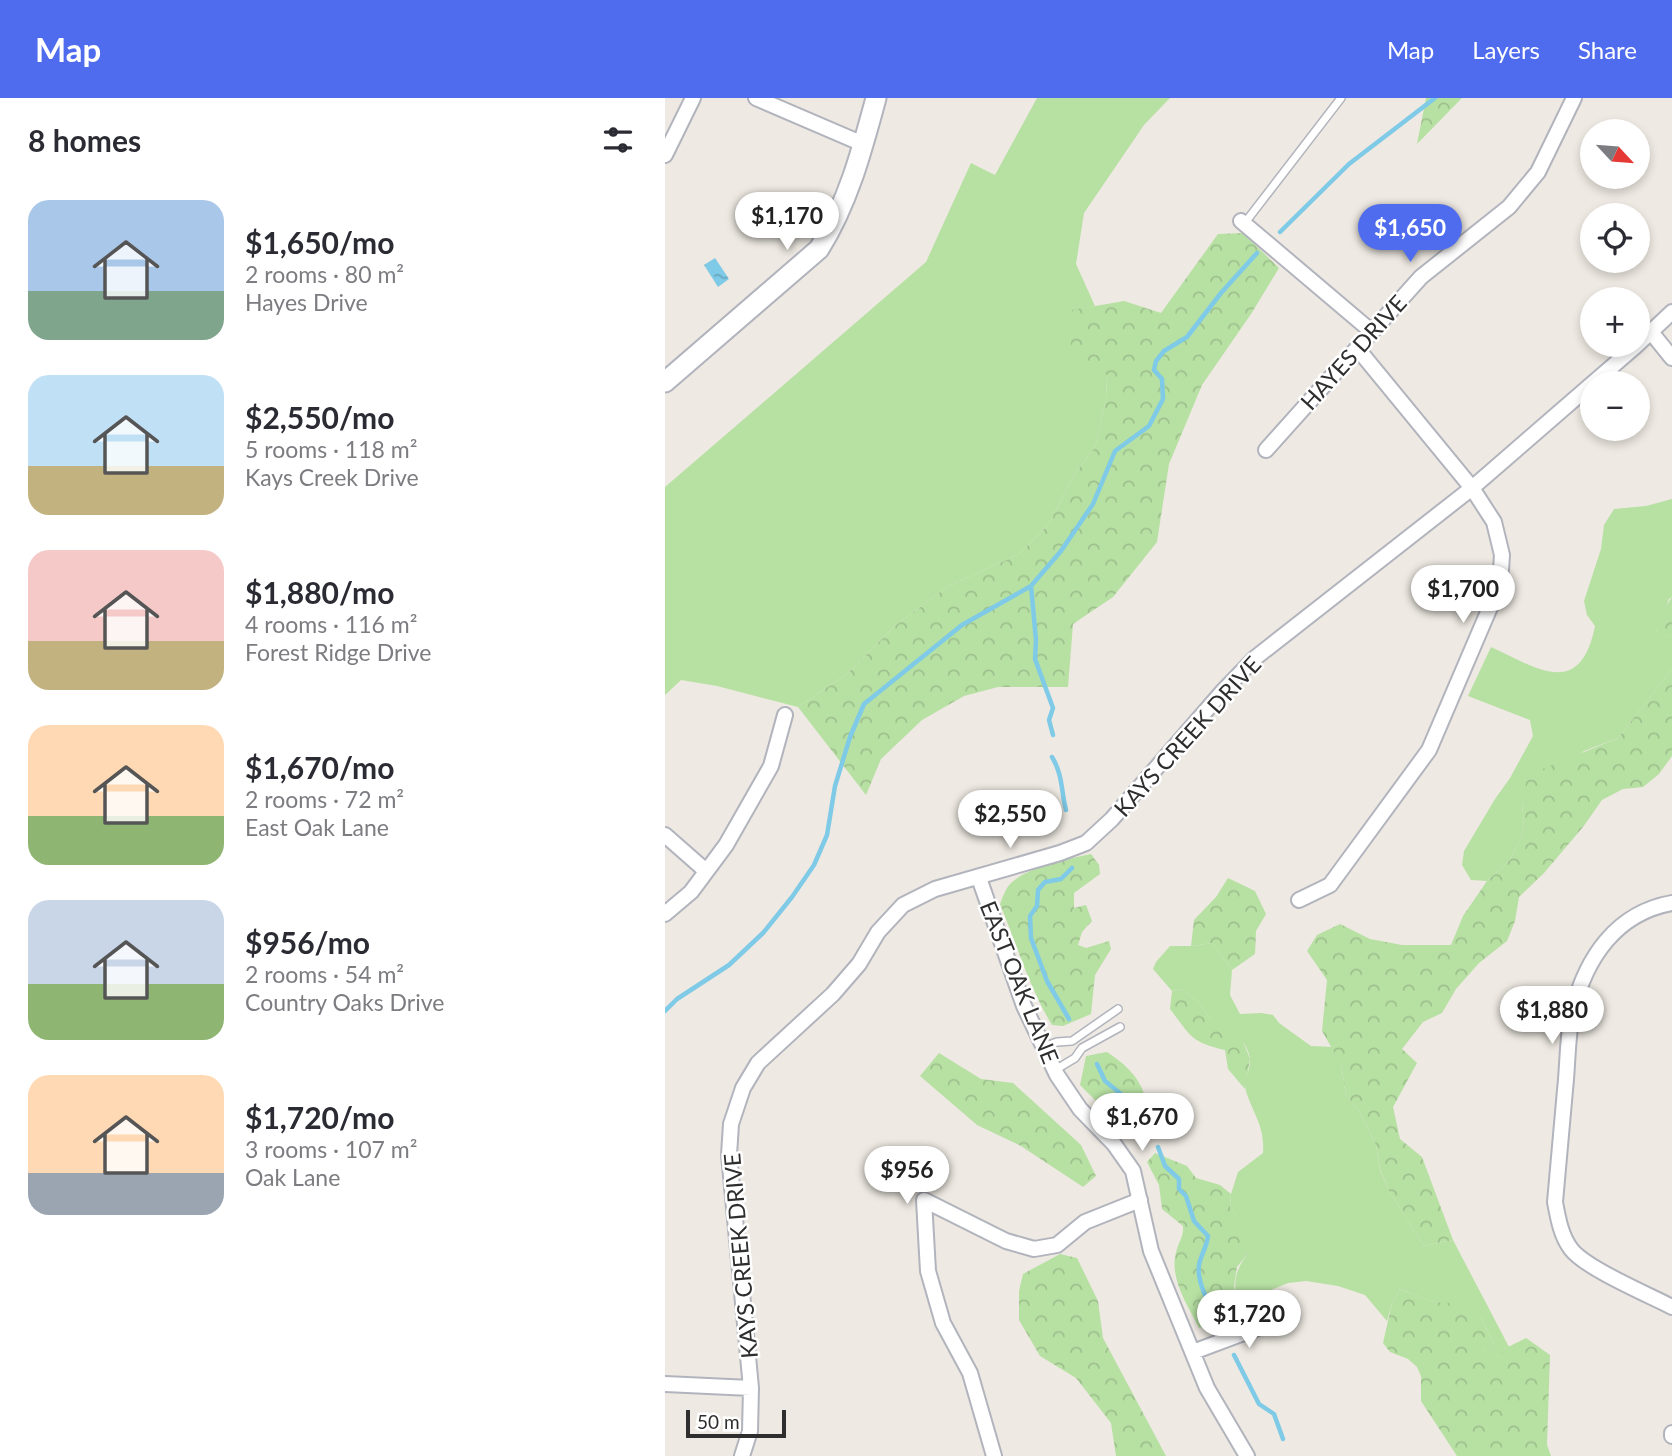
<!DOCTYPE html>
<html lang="en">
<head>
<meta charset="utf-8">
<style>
  :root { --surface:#fff; --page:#f7f7f7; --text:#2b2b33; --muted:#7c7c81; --accent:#4f6cee }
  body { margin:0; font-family:Lato,sans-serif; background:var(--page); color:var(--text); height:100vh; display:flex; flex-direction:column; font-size:26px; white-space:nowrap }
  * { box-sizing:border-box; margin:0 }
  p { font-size:23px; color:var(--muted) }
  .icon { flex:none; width:38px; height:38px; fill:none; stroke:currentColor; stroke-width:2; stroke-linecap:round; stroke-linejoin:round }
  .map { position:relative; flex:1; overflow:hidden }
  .drawer { display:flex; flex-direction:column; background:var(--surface); width:665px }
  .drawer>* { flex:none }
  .needle { width:46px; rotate:116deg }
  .buttons { position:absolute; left:915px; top:21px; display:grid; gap:14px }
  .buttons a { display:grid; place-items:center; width:70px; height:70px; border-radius:50%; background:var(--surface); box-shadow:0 4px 10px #0003; font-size:35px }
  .scale { position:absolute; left:21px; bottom:18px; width:100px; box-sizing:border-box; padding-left:7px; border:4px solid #2e2e2e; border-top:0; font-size:19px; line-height:24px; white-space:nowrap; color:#2e2e2e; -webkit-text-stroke:5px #fff; paint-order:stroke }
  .price { position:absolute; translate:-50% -60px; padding:0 16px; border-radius:24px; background:#fff; color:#222; font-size:23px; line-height:46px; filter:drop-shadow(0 2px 4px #0008) }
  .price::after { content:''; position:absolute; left:50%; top:42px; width:21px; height:16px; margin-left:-10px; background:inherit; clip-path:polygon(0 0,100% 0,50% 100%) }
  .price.selected { background:var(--accent); color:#fff }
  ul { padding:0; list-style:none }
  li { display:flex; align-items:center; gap:21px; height:175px; padding:0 28px }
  li span { display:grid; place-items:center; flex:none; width:196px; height:140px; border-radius:21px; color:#555 }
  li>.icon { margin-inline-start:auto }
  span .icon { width:84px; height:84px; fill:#fffc; stroke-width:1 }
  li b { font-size:30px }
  h2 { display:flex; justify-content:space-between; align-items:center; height:84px; padding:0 28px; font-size:30px }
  header { display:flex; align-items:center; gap:42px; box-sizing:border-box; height:98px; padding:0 35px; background:var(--accent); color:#fff }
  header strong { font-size:33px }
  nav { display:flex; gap:38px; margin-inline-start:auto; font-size:24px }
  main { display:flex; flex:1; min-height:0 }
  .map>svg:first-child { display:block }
  .grass { fill:#b7e0a3 }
  .forest { fill:url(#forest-crowns) }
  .water { fill:url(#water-ripples) }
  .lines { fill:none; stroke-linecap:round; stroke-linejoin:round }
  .stream { stroke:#7ecae7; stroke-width:4.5 }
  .lane-casing { stroke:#b2b4bd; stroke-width:10 }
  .street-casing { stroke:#b2b4bd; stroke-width:18 }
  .secondary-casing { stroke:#b2b4bd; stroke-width:23 }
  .lane { stroke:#fff; stroke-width:7 }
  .street { stroke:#fff; stroke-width:14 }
  .secondary { stroke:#fff; stroke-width:19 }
  .labels { text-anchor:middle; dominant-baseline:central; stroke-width:5; stroke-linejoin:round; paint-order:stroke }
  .street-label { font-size:23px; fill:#2e2e2e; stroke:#fff }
</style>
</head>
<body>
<header>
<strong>Map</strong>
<nav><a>Map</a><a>Layers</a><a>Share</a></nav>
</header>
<main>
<section class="drawer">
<h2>8 homes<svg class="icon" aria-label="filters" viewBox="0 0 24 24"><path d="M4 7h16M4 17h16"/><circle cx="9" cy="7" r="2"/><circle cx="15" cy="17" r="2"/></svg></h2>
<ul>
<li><span style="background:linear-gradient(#a9c7e8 65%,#7fa58c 0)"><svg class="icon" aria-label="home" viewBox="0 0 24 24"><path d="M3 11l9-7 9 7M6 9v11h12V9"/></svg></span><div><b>$1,650/mo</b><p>2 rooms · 80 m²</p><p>Hayes Drive</p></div></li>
<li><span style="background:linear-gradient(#bfe0f5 65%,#c2b280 0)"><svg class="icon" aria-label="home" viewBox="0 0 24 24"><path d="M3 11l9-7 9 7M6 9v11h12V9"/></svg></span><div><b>$2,550/mo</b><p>5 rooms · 118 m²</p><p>Kays Creek Drive</p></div></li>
<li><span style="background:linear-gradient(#f6c9c9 65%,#c2b280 0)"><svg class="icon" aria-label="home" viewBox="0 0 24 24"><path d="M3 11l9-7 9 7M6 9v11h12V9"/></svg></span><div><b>$1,880/mo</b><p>4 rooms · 116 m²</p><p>Forest Ridge Drive</p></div></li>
<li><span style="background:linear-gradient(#ffd9b3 65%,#8fb573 0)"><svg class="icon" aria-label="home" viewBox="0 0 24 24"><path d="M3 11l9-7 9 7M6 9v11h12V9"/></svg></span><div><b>$1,670/mo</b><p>2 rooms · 72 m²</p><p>East Oak Lane</p></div></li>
<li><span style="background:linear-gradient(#c9d6e8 60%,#8fb573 0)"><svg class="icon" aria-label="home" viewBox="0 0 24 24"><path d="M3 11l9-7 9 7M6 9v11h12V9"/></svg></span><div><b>$956/mo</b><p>2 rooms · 54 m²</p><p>Country Oaks Drive</p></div></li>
<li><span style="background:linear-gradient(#ffd9b3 70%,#9aa5b1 0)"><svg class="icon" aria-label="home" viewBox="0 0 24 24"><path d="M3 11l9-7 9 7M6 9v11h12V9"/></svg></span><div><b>$1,720/mo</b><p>3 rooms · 107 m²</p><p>Oak Lane</p></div></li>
</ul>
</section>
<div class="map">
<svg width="1007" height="1358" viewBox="0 0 1007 1358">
  <defs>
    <pattern id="forest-crowns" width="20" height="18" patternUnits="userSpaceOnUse" patternTransform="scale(1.75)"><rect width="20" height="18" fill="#b7e0a3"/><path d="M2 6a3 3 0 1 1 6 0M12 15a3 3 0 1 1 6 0" fill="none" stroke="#9ec08d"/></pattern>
    <pattern id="water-ripples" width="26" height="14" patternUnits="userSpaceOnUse" patternTransform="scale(1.75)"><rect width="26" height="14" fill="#7ecae7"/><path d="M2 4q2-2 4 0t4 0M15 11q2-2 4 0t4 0" fill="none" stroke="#68a4bc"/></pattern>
  </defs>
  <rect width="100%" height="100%" fill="#eee9e2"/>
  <path class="grass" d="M372 0H505L479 27 419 115 411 166 430 208 407 213 442 277 441 302 430 349 409 377 383 427 354 456 282 489 231 527 182 576 133 609 52 588 16 582 0 597V389L261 164 306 65 330 77Z
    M1007 401V499L1004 501 991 534 1007 539V571L953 640 919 653 857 703 859 732 845 762 822 783 806 782 797 767 799 753 830 701 845 680 868 638 865 622 803 598 826 549C872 570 915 602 930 528L922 517 919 503 936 451 939 427 949 411 981 408Z
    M547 845 567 872 565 897 575 916 596 915 608 917 614 925 646 948 668 949 676 966 681 997 695 1014 711 1047 715 1072 724 1093 759 1148 788 1142 844 1249 839 1251 831 1263 816 1250 830 1249 817 1221 804 1203C774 1210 763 1201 735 1191L727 1205 722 1223 700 1197 673 1188 641 1183 623 1185 606 1192 599 1205 575 1215C569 1189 566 1178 583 1155L573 1120 565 1109 566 1096 573 1074 598 1055C600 1028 588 1016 581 993 578 983 586 971 585 961 583 943 562 924 545 921L534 904 517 891 507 893 488 871 491 864 505 848H526Z"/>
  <path class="forest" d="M761 0H797L752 46Z
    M578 135 614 170 586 216 537 287 504 366 492 444 448 499 408 526 403 589H333L299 598 257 622 216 661 201 697 133 609 182 576 231 527 282 489 354 456 383 427 409 377 430 349 441 302 442 277 406 250 407 212 459 203 496 215 553 136Z
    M1007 499V539L991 535 995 517Z
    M1007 571V658L994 676 978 689 958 691 937 702 918 729 879 775 854 799 850 823 842 843 814 865 791 891 777 915 758 924 737 951 752 965 728 1009 735 1041 757 1059 788 1142 759 1148 724 1093 715 1071 711 1047 695 1014 681 997 676 966 657 933 662 882 642 853 652 837 675 826 705 841 737 847H786L798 818 822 783 845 762 859 732 857 703 863 677 953 640Z
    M426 756 434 767 435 776 409 795V810L421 807 427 823 417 834 413 847 421 850 444 843 446 851 430 877 426 916 398 928 387 927C364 889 352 847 335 806 337 801 339 795 342 790 355 770 403 761 426 756Z
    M563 780 590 793 601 816 591 833 590 856 567 872 547 845 526 848 529 822 551 799Z
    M517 891 534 904 545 921 553 922 576 938 585 961 580 991 563 971 560 952C525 944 526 938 505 911L507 893Z
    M442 954C465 969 486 990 480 1019L462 1026 431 1003 415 987 421 958Z
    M274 955 316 981 348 985 416 1047 431 1078 418 1089 356 1048 312 1027 255 978Z
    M490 1055 522 1068 531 1080 555 1087 566 1096 565 1109 583 1133V1155L572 1169 569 1188 575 1215 534 1230C523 1208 504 1180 511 1155 513 1144 519 1139 518 1128L497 1111 494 1087 482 1064Z
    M395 1156 412 1160 433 1203 438 1240 501 1358H451L446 1325 411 1280 375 1258 354 1222V1193L358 1176Z
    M735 1191C763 1201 774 1210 804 1202L817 1221 830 1249 817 1251 831 1262 839 1251 861 1240 885 1257 882 1347 886 1358H792L756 1303V1278L752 1269 743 1261 725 1254 718 1245 727 1205Z"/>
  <path class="water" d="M50 160 64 181 53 189 39 167Z"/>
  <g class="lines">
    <path class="stream" d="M615 134 684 66 770 0
      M366 488 371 542 370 561 388 610 384 622 388 637
      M387 659C398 677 396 693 401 712
      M0 913 12 901 64 867 98 835 127 799 149 767 162 737 170 688 185 639 199 606 297 527 366 488 396 453 428 406 450 353 484 328 498 301 497 281 489 272 491 263 499 253 522 239 556 195 592 155
      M404 921 382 883 366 840 365 818 372 808 373 792 380 784 396 781 407 770
      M432 966 440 983 456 996 465 1009
      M493 1049 500 1068 514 1081V1091L521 1098 529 1123 543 1138C542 1148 536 1157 534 1167 532 1181 539 1194 544 1207
      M569 1257 594 1306 609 1316 618 1341"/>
    <defs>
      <path id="lane" d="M579 126 676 0
        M379 949 392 944 407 943 453 911
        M390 972 410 960 417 950 455 929"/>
      <path id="street" d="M91 0 198 46
        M0 57 28 0
        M576 123 706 233
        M986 234 1007 260
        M973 246 1007 214
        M928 285 972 247
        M601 352 756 179 844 109 873 74 909 0
        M0 737 41 773
        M314 780 359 908 392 977 415 1011 449 1046 468 1073 486 1153 542 1290 582 1358
        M634 802 665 787 764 652 835 486 837 457 829 424 807 390 692 250
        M1007 805C951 815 921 860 908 912 902 937 903 966 900 992 897 1029 893 1067 890 1104 893 1120 896 1138 906 1151 920 1170 984 1197 1007 1209
        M0 816 26 794 61 747 106 668 120 617
        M528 1254 627 1217
        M0 1286 86 1290
        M1007 1335V1338
        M77 1358 85 1333 86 1290 64 1057 66 1026 78 990 93 965 168 896 194 866 213 834 238 807 270 791 395 755 421 745 447 721 558 593 590 560 807 390 928 285
        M329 1358 305 1275 278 1225 263 1173 259 1102 341 1143 369 1151 392 1147 420 1124 475 1102"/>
      <path id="secondary" d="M0 284 154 151C183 105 197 52 211 0"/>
    </defs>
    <use href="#lane" class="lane-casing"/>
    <use href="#street" class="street-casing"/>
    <use href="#secondary" class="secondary-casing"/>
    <use href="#lane" class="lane"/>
    <use href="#street" class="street"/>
    <use href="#secondary" class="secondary"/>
  </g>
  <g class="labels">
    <g class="street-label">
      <text transform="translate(688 254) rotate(-48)">HAYES DRIVE</text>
      <text transform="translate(522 638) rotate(-48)">KAYS CREEK DRIVE</text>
      <text transform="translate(355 884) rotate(68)">EAST OAK LANE</text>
      <text transform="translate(75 1158) rotate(-95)">KAYS CREEK DRIVE</text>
    </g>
  </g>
</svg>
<div class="buttons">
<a><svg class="needle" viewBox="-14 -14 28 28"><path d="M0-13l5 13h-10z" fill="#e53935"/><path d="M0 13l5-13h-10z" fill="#7c7c81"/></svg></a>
<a><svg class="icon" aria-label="locate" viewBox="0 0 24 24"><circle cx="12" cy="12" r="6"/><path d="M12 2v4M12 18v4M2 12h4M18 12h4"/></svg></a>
<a>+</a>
<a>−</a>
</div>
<div class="scale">50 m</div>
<b class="price" style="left:122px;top:154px">$1,170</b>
<b class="price selected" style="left:745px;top:166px">$1,650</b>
<b class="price" style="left:798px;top:527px">$1,700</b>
<b class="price" style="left:345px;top:752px">$2,550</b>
<b class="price" style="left:887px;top:948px">$1,880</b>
<b class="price" style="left:477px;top:1055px">$1,670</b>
<b class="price" style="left:242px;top:1108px">$956</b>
<b class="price" style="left:584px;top:1252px">$1,720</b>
</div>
</main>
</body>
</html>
